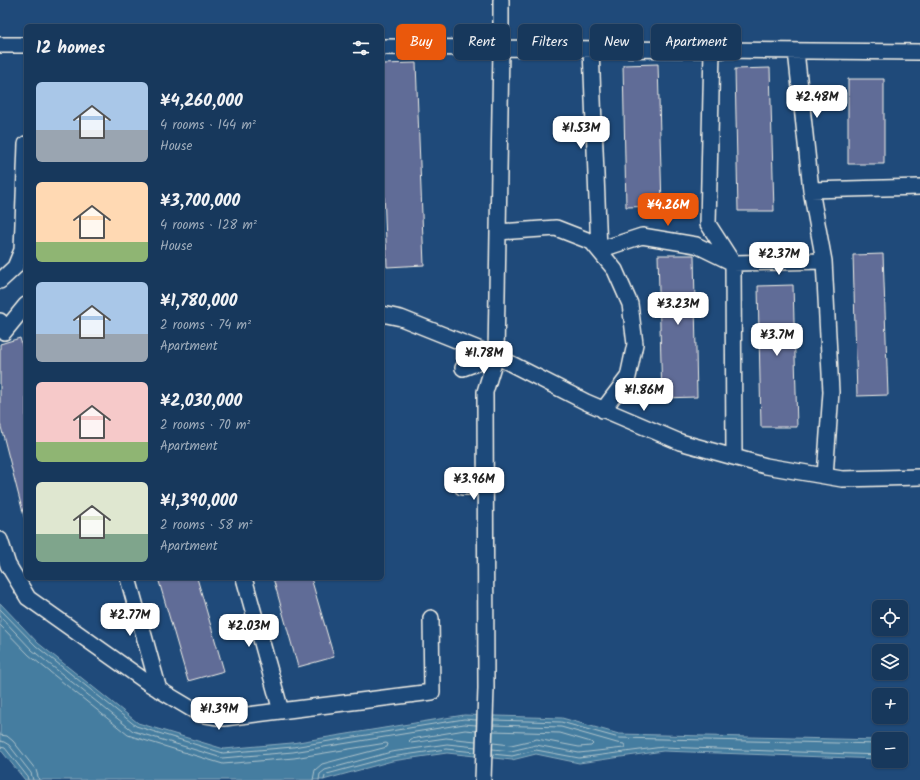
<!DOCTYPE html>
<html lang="en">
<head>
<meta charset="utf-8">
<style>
  :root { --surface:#17385c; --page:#203f62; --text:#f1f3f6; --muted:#9eacbb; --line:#365272; --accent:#ea580c }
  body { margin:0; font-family:Kalam,sans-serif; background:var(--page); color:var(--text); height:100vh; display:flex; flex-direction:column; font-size:15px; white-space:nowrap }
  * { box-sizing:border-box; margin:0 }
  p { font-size:13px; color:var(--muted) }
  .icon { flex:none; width:22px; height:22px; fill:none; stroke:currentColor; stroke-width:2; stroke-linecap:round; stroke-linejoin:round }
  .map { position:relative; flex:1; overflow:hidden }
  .details { position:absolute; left:24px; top:24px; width:360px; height:556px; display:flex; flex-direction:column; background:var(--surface); border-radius:6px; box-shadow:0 1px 3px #0004,0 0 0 1px var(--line) }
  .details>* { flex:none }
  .banner { position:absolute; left:396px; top:24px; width:380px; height:36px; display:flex; gap:8px }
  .tools { position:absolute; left:872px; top:600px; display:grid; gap:8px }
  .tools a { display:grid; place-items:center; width:36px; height:36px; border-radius:6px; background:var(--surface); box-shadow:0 1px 3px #0004,0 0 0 1px var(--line); font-size:20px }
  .price { position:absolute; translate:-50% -34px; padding:0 9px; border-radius:8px; background:#fff; color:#222; font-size:13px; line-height:26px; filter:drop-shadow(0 1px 2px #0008) }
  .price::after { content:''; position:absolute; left:50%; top:24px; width:12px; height:9px; margin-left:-6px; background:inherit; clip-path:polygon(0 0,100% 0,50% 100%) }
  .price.current { background:var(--accent); color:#fff }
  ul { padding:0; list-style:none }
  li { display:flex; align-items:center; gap:12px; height:100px; padding:0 12px }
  li span { display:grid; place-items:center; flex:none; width:112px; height:80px; border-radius:6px; color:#555 }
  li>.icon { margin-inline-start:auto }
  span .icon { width:48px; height:48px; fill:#fffc; stroke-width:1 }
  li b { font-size:17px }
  h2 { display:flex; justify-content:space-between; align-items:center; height:48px; padding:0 12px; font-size:17px }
  .tag { padding:0 14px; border-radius:6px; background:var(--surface); box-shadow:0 1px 3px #0004,0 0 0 1px var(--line); font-size:14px; line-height:36px }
  .tag.current { background:var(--accent); color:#fff }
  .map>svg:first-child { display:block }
  .water { fill:#457da0; stroke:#8babbd }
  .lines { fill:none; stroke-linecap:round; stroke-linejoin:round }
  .shore { stroke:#aec3cb; stroke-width:1 }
  .building { fill:#616c97; stroke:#f4f1e8 }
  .minor-casing { stroke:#f4f1e8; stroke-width:18 }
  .minor { stroke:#1f4a7a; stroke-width:15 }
</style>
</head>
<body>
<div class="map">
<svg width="920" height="780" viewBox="0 0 920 780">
  <rect width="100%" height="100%" fill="#1f4a7a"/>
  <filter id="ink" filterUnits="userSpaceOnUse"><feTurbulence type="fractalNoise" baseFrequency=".025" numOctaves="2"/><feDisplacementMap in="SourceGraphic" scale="8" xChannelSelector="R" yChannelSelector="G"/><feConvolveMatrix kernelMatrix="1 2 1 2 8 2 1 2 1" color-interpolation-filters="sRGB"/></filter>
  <g filter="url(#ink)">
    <path class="water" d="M0 603 38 643 138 723 224 749 292 743 464 715 562 718 619 734 879 740V759L663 751 579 763 536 754 512 760 447 753 392 761 323 780H25L0 749Z"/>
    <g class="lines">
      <path class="shore" d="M0 609 36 646 136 726 223 753 293 747 464 719 476 720
        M0 616 32 650 133 731 222 758 293 752 464 724 476 725
        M0 625 29 655 128 735 134 737 223 764 294 758 386 743 388 744 387 747 322 764 315 770 313 780
        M493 720 561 722 619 738 879 744
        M0 735 7 736 13 741 36 770 39 780
        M0 741 4 742 9 745 31 773 33 780
        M476 741 446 738 411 743 409 741 411 739 465 730 476 731
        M493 743 511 745 537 739 579 747 591 746 593 744 591 742 560 733 493 731
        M0 747 5 748 27 776 28 780
        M493 749 511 751 536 745 579 753 624 748 625 746 624 744 617 743 561 727 493 725
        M492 754 512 756 536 750 579 758 663 747 879 755
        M319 780 320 774 325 770 391 752 447 744 476 747
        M324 780 325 776 327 774 391 757 446 749 475 752"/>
    </g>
    <path class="building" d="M416 63 424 265 387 267 382 140V64Z
      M658 64 662 206 626 207 623 65Z
      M770 68 774 211H738L735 69Z
      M848 79H884V164H848Z
      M883 254 888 395 857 396 853 255Z
      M658 255H694L697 397 662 398Z
      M793 285 797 427H761L758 286Z
      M20 338 26 360V524L0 423V344Z
      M158 578H197L224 671 188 681Z
      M273 578H311L334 657 298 667Z"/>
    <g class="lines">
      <defs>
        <path id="minor" d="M0 45H26
          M382 47 920 52
          M591 49 599 250 642 236 696 245 733 263 824 261
          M712 50 708 224 733 263 734 457
          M796 51 811 190
          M498 232 556 228 592 242 615 270 630 304 635 344 628 377 603 410
          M0 281 15 267 22 250 26 144
          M382 314 401 318 496 356 586 402 680 442 766 466 842 479 920 477
          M0 321 4 332 26 305
          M463 368 496 356
          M825 476 831 392 824 261 811 190 920 187
          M462 487H485
          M0 540 8 565 28 598 148 683 200 714 224 718 432 692 431 618
          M128 578 159 690
          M244 578 281 711
          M483 780 486 688 485 392 496 356 501 48V0"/>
      </defs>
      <use href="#minor" class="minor-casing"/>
      <use href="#minor" class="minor"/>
    </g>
  </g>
</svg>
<div class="tools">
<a><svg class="icon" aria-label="locate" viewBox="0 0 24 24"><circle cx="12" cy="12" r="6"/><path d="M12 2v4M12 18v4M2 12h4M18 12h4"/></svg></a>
<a><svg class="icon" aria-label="layers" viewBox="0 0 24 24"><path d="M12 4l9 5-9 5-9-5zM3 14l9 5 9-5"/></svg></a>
<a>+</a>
<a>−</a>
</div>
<b class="price" style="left:817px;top:119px">¥2.48M</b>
<b class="price" style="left:581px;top:150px">¥1.53M</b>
<b class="price current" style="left:668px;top:227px">¥4.26M</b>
<b class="price" style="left:779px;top:276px">¥2.37M</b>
<b class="price" style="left:678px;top:326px">¥3.23M</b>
<b class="price" style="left:777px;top:357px">¥3.7M</b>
<b class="price" style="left:484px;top:375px">¥1.78M</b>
<b class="price" style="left:644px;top:412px">¥1.86M</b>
<b class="price" style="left:474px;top:501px">¥3.96M</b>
<b class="price" style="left:130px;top:637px">¥2.77M</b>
<b class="price" style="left:249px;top:648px">¥2.03M</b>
<b class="price" style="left:219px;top:731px">¥1.39M</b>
<div class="banner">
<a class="tag current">Buy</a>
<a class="tag">Rent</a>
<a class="tag">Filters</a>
<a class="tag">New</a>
<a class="tag">Apartment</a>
</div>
<section class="details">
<h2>12 homes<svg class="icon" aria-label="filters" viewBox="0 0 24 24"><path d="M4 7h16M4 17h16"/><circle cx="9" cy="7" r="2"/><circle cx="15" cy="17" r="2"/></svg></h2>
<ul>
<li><span style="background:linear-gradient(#a9c7e8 60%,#9aa5b1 0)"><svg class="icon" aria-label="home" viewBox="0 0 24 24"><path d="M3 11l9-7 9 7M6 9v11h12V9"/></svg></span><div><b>¥4,260,000</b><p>4 rooms · 144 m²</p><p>House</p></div></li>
<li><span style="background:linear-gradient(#ffd9b3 75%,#8fb573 0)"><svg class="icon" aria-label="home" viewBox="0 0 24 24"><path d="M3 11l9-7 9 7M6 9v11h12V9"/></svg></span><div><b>¥3,700,000</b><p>4 rooms · 128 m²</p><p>House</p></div></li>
<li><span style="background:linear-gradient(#a9c7e8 65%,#9aa5b1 0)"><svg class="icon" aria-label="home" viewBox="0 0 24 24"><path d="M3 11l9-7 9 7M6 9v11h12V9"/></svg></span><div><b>¥1,780,000</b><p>2 rooms · 74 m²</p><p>Apartment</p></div></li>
<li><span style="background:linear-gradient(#f6c9c9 75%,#8fb573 0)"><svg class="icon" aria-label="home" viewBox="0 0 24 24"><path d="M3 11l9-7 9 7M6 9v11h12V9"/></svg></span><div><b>¥2,030,000</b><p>2 rooms · 70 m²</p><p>Apartment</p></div></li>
<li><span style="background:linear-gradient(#dfe7d0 65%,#7fa58c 0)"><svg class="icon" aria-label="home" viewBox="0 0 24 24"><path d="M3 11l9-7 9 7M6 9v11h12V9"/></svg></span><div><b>¥1,390,000</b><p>2 rooms · 58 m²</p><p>Apartment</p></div></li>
</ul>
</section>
</div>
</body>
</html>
